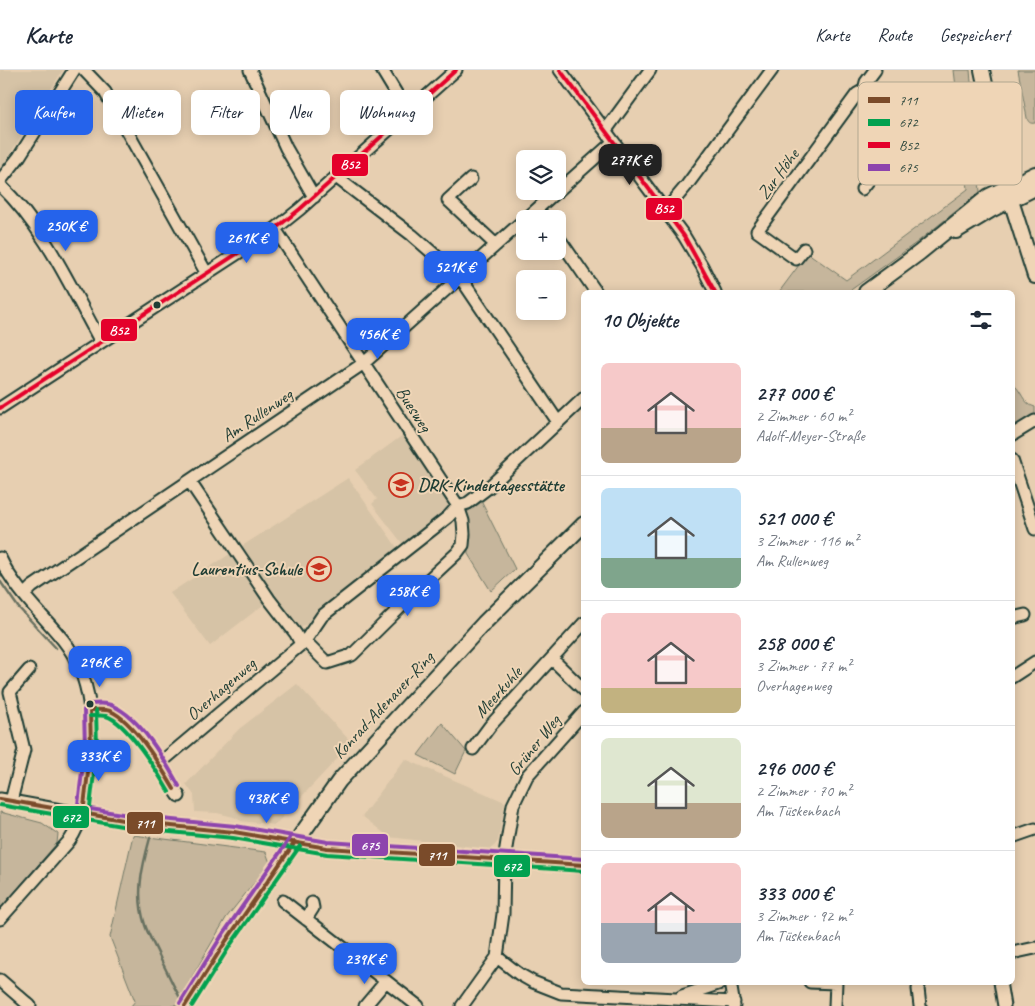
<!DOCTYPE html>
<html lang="de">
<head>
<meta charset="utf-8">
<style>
  :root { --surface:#fff; --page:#f6f6f7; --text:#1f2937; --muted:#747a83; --line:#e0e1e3; --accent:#2563eb }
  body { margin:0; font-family:Caveat,sans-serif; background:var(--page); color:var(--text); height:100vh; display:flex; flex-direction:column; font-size:19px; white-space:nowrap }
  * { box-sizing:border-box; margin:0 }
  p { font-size:16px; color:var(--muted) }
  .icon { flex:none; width:28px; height:28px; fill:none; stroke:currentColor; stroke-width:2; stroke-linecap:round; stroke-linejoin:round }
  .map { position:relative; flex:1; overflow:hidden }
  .panel { position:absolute; left:581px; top:220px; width:434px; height:695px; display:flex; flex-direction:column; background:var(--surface); border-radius:8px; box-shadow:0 2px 12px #0003 }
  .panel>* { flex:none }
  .banner { position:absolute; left:15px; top:20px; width:475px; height:45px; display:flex; gap:10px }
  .tools { position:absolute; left:516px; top:80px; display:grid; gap:10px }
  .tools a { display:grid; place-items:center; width:50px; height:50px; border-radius:8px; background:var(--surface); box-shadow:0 2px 12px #0003; font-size:25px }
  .price { position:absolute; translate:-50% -42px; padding:0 11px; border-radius:10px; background:var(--accent); color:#fff; font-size:16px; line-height:32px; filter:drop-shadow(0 1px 2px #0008) }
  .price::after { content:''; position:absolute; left:50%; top:30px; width:15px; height:11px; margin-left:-8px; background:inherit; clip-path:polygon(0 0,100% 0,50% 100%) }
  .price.selected { background:#222; color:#fff }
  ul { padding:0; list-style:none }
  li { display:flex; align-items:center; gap:15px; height:125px; padding:0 20px }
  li+li { border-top:1px solid var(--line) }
  li span { display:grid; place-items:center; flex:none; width:140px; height:100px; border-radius:8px; color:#555 }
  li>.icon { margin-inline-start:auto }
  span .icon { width:60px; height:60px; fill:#fffc; stroke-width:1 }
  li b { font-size:21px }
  h2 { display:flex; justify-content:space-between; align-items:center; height:60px; padding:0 20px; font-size:21px }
  .tag { padding:0 18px; border-radius:8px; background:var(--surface); box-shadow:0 2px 12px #0003; font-size:18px; line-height:45px }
  .tag.selected { background:var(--accent); color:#fff }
  header { display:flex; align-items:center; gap:30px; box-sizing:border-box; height:70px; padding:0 25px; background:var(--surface); border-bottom:1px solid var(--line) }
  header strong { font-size:24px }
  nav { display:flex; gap:28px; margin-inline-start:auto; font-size:18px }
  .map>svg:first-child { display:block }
  .built { fill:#d6c3a6 }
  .green { fill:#c6b69c; stroke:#727a68 }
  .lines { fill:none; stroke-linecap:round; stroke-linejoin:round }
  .stream { stroke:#687161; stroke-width:2.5 }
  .minor-casing { stroke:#1f3d34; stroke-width:15 }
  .major-casing { stroke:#1f3d34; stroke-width:18 }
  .minor { stroke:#efd5b6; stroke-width:11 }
  .major { stroke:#efd5b6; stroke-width:14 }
  .bus-1-casing { stroke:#efd5b6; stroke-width:8 }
  .bus-2-casing { stroke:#efd5b6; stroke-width:8 }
  .bus-3-casing { stroke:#efd5b6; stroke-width:8 }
  .bus-4-casing { stroke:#efd5b6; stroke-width:8 }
  .bus-1 { stroke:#7a4b2a; stroke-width:4 }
  .bus-2 { stroke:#02a150; stroke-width:4 }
  .bus-3 { stroke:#e4002b; stroke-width:4 }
  .bus-4 { stroke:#8e44ad; stroke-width:4 }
  .bus-dot { fill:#1f3d34; stroke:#efd5b6; stroke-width:2 }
  .labels { text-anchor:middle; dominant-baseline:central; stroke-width:4; stroke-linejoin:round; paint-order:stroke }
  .street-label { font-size:18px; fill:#1f3d34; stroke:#efd5b6 }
  .poi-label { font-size:18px; font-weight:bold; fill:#1f3d34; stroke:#efd5b6; text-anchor:start }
  .key { fill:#efd5b6; stroke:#b1a78f; stroke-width:1 }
  .key-label { font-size:14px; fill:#1f3d34 }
  .line-badge { stroke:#efd5b6; stroke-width:2 }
  .badge-label { font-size:14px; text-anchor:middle; font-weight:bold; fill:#fff }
</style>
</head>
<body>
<header>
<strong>Karte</strong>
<nav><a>Karte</a><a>Route</a><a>Gespeichert</a></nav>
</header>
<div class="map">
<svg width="1035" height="936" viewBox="0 0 1035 936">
  <rect width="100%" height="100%" fill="#e7cfb1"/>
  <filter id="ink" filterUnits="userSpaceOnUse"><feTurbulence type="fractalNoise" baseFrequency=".02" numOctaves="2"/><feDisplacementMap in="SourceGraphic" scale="10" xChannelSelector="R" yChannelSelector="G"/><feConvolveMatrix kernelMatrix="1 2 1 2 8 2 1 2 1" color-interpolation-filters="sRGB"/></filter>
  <g filter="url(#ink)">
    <path class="built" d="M0 0H63L0 100Z
      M403 365 448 432 446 445 405 477 372 434 377 429 355 400Z
      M348 408 401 483 301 558H296L267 520 268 514 242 476Z
      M233 482 267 532 210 576 170 523Z
      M297 614 352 673 275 755 241 751 234 747 217 743 195 742 194 725 186 714 239 659Z
      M405 689 505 732 498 771 494 776 490 779 389 767 362 746Z"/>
    <path class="green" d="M954 0H970L980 122 916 173 848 222H779L808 183 846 210 968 119Z
      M1018 0H1035V53C1030 54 1028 52 1027 48Z
      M1012 314C1022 319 1022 334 1035 337V345L1013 358Z
      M481 431 515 499 491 521 468 484 466 443Z
      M442 653 466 681 455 704 418 685Z
      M0 742 42 753 58 764 57 773 0 839Z
      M133 765 266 782 270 793 226 848 175 936H131L135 931 110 867Z"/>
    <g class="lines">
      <path class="stream" d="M0 511 18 537 56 578
        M150 768C142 797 135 825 145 855 149 867 156 878 161 890 168 903 174 918 182 931"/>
      <defs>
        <path id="minor" d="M84 0 105 22 207 204
          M250 0 286 78 314 127
          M382 0 408 43
          M560 0 684 166 702 196 715 222
          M606 60 650 0
          M336 107 412 165 460 207 558 352
          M471 109 448 130 496 175
          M0 111 19 87 74 0
          M0 115C45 158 71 218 101 272
          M862 119 896 75C903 65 905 56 896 46L864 20
          M558 121 613 72
          M666 140 687 115 772 0
          M526 149 557 121
          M275 159 458 436 463 451 464 464 463 475 457 483 427 511 352 585 327 593 305 571
          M558 167 596 222
          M804 179 796 189 757 161 857 24 864 20 866 12 875 0
          M0 338 275 159 300 139 456 0
          M1012 365 1035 351
          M1012 390 1035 459
          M190 412 269 529 296 564 301 574
          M0 488C15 520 41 543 63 570 93 608 94 655 88 701 84 727 85 747 70 770L0 849
          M24 525 32 517 364 293 525 149
          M1012 548 1025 545
          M552 589 584 620
          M1012 607 1035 592
          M90 640C96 640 104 639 110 641 134 650 164 704 179 726
          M473 679 490 656 584 553
          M159 694 305 571 322 546 448 447 458 436 468 433 489 417 584 328
          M0 729 83 744 140 753 234 762 327 778 584 795
          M11 731 24 680 10 622 29 600
          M1012 767 1035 759
          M283 831 418 936
          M306 849 313 838 312 833
          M1012 883 1035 878
          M497 887 519 904 533 912 561 923 734 932
          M0 910 30 936
          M730 912 734 936
          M810 912 836 913
          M920 912 918 919 920 936
          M1000 912 1004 936
          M682 926 724 912
          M365 936 386 911
          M462 936 497 887 503 844 504 790 513 735 527 706 584 642
          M835 936 836 912"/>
        <path id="major" d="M982 0 1007 118 1035 206
          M956 161 991 140 1035 118
          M866 222 919 183 989 126 1035 104
          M185 936 226 871 339 711 484 553 584 454"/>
      </defs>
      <use href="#minor" class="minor-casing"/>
      <use href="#major" class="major-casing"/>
      <use href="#minor" class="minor"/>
      <use href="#major" class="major"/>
      <defs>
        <path id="bus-1" d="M90 640C96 640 104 639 110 641 133 650 161 697 174 719
          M0 729 140 753 234 762 327 778 584 795
          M83 744 91 677 90 640
          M185 936 226 871 295 772"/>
        <path id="bus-2" d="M90 646C95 646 101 645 106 646 127 652 158 703 169 722
          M0 735 139 759 233 768 327 784 584 801
          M89 745 97 678 96 640
          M192 936 231 874 300 776"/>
        <path id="bus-3" d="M560 0 684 166 715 222
          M0 338 275 159 300 139 456 0"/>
        <path id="bus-4" d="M90 634C97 634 106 632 113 636 141 648 165 691 179 716
          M84 738 141 747 235 756 328 772 584 789
          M77 743 85 677 84 640
          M180 933 221 867 290 768"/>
      </defs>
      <use href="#bus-1" class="bus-1-casing"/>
      <use href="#bus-2" class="bus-2-casing"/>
      <use href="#bus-3" class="bus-3-casing"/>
      <use href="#bus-4" class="bus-4-casing"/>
      <use href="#bus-1" class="bus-1"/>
      <use href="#bus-2" class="bus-2"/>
      <use href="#bus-3" class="bus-3"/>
      <use href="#bus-4" class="bus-4"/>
    </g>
  </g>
  <defs>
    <symbol id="school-ring" viewBox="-11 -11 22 22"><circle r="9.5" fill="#efd5b6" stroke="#c8321e" stroke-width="1.5"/><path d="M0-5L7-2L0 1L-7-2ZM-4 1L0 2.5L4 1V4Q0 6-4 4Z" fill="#c8321e"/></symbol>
  </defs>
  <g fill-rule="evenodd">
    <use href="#school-ring" x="387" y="401" width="28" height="28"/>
    <use href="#school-ring" x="305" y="485" width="28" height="28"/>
  </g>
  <g class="bus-dot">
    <circle cx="157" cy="235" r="4.5"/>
    <circle cx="90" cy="634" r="4.5"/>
  </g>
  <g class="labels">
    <g class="street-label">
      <text transform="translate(778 104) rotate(-54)">Zur Höhe</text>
      <text transform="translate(414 339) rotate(57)">Buesweg</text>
      <text transform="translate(257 345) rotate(-34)">Am Rullenweg</text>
      <text transform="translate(221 619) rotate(-41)">Overhagenweg</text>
      <text transform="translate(498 622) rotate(-48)">Meerkuhle</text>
      <text transform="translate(383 635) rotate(-47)">Konrad-Adenauer-Ring</text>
      <text transform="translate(534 675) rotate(-51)">Grüner Weg</text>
    </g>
    <g class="poi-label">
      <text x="418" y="415">DRK-Kindertagesstätte</text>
      <text x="302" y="499" text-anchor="end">Laurentius-Schule</text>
    </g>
  </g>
  <rect x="858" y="12" width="164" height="103" rx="8" class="key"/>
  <rect x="868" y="27" width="22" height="6" fill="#7a4b2a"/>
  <rect x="868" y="49" width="22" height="7" fill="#02a150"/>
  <rect x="868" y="72" width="22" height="6" fill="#e4002b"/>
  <rect x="868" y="94" width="22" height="7" fill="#8e44ad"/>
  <g class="key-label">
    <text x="899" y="35">711</text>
    <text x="899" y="57">672</text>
    <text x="899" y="80">B52</text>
    <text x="899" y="102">675</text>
  </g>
  <g class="line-badge">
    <rect x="331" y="83" width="38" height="24" rx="5" fill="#e4002b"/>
    <rect x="645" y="127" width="38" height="24" rx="5" fill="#e4002b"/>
    <rect x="100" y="248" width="38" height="24" rx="5" fill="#e4002b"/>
    <rect x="52" y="735" width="38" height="24" rx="5" fill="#02a150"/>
    <rect x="126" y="741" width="38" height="24" rx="5" fill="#7a4b2a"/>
    <rect x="351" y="763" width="38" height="24" rx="5" fill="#8e44ad"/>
    <rect x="418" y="773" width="38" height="24" rx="5" fill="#7a4b2a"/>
    <rect x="493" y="784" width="38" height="24" rx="5" fill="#02a150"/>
  </g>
  <g class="badge-label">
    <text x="350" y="99">B52</text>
    <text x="664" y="143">B52</text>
    <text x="119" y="265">B52</text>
    <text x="71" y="752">672</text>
    <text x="145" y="758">711</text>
    <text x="370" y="780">675</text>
    <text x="437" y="790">711</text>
    <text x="512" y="801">672</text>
  </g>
</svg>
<div class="tools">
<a><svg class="icon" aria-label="layers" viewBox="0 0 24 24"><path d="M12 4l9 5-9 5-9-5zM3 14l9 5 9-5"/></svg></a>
<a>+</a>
<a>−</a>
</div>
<b class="price selected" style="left:630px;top:116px">277K €</b>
<b class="price" style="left:66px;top:182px">250K €</b>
<b class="price" style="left:247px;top:194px">261K €</b>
<b class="price" style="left:455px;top:223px">521K €</b>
<b class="price" style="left:378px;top:290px">456K €</b>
<b class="price" style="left:408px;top:547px">258K €</b>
<b class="price" style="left:100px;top:618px">296K €</b>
<b class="price" style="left:99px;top:712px">333K €</b>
<b class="price" style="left:267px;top:754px">438K €</b>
<b class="price" style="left:365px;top:915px">239K €</b>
<div class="banner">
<a class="tag selected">Kaufen</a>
<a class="tag">Mieten</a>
<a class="tag">Filter</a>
<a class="tag">Neu</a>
<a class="tag">Wohnung</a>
</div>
<section class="panel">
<h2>10 Objekte<svg class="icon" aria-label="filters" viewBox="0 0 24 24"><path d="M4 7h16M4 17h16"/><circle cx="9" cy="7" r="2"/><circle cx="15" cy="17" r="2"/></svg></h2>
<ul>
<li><span style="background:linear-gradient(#f6c9c9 65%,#b9a48a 0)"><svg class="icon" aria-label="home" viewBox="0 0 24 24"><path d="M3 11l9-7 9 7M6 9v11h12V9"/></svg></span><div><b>277 000 €</b><p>2 Zimmer · 60 m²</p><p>Adolf-Meyer-Straße</p></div></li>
<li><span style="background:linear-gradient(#bfe0f5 70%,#7fa58c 0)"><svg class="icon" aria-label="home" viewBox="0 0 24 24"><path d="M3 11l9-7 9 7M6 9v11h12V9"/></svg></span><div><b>521 000 €</b><p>3 Zimmer · 116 m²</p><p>Am Rullenweg</p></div></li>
<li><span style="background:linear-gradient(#f6c9c9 75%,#c2b280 0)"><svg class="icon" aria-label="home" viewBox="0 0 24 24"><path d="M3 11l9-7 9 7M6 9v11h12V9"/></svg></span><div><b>258 000 €</b><p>3 Zimmer · 77 m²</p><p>Overhagenweg</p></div></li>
<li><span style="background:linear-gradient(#dfe7d0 65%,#b9a48a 0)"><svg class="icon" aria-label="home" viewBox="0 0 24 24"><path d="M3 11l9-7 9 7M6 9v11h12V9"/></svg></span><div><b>296 000 €</b><p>2 Zimmer · 70 m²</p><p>Am Tüskenbach</p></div></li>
<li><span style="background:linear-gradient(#f6c9c9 60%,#9aa5b1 0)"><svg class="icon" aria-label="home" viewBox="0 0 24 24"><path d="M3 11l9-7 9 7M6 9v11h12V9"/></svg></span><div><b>333 000 €</b><p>3 Zimmer · 92 m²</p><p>Am Tüskenbach</p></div></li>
</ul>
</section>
</div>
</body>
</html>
